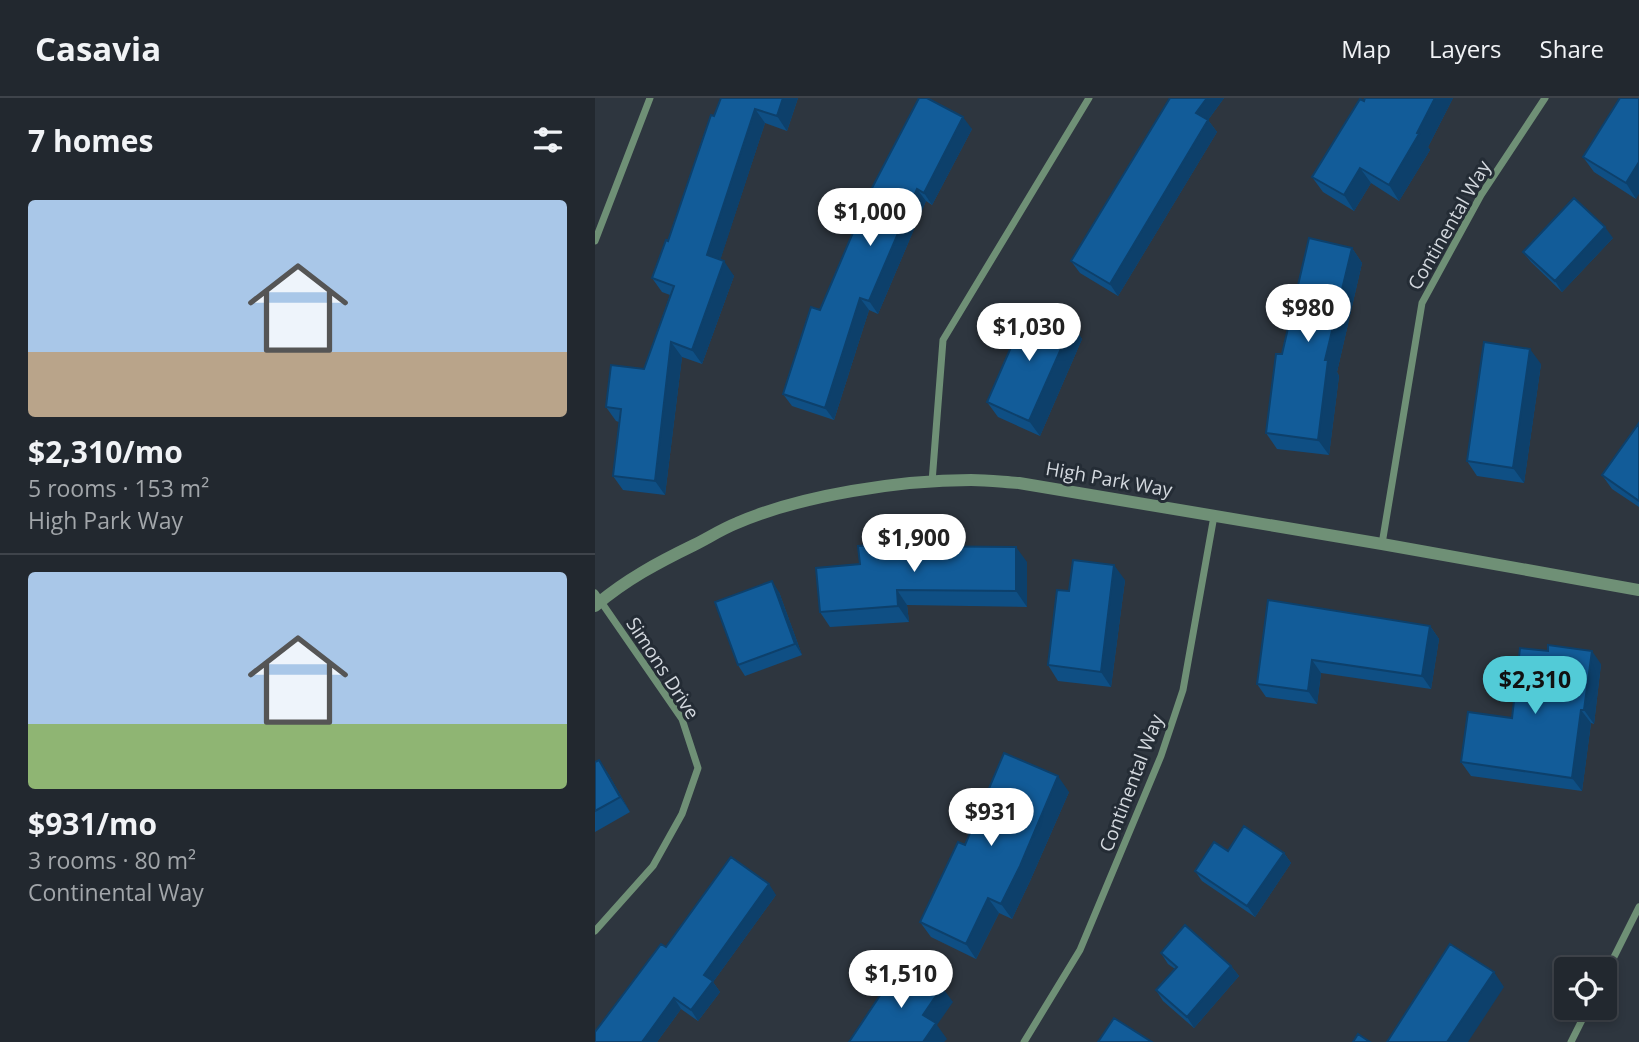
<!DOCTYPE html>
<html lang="en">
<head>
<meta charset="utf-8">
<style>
  :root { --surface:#22282f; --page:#2a3037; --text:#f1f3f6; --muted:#a2a6aa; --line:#3f444b; --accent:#52cbd7 }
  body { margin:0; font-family:"Open Sans",sans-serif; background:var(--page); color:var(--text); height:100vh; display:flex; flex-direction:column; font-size:26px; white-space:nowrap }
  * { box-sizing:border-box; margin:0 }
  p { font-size:23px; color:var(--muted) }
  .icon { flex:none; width:38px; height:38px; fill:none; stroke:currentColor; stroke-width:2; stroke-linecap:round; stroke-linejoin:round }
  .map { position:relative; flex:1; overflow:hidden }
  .details { display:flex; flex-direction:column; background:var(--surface); width:595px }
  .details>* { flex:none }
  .buttons { position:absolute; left:959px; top:859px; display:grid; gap:14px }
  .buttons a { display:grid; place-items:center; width:63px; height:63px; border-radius:7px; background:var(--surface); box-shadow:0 4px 10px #0003,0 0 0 2px var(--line); font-size:35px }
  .price { position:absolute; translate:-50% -60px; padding:0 16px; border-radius:24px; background:#fff; color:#222; font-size:23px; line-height:46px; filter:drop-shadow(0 2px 4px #0008) }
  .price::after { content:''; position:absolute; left:50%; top:42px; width:21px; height:16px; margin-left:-10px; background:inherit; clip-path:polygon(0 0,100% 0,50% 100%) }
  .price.current { background:var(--accent); color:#111 }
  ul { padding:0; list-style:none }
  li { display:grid; align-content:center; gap:14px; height:371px; padding:0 28px }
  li+li { border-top:2px solid var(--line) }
  li span { display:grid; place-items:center; height:217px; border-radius:7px; color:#555 }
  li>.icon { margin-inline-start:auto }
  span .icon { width:126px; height:126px; fill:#fffc; stroke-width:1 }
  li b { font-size:30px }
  h2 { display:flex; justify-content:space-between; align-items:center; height:84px; padding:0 28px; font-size:30px }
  header { display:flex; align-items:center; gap:42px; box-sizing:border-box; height:98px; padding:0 35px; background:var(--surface); border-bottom:2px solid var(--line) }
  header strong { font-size:33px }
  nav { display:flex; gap:38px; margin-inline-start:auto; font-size:24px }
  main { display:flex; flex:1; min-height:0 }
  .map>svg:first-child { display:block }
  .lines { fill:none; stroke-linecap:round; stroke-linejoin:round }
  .minor { stroke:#6f9076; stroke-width:7 }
  .tertiary { stroke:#6f9076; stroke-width:12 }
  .wall { fill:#0f4f84 }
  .shaded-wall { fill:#0d406b }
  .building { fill:#125c99; stroke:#0d406b; stroke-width:2 }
  .labels { text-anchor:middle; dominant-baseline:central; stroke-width:6; stroke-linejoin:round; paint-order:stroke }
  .street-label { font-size:19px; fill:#d3d8de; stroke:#242c35 }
</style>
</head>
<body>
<header>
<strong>Casavia</strong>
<nav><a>Map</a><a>Layers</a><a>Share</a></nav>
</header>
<main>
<section class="details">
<h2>7 homes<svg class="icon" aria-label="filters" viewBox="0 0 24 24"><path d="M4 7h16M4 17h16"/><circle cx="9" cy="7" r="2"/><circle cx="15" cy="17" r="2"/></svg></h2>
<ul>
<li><span style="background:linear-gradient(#a9c7e8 70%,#b9a48a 0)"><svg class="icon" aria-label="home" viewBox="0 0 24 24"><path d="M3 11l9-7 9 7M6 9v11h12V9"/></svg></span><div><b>$2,310/mo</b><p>5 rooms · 153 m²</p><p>High Park Way</p></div></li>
<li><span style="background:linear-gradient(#a9c7e8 70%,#8fb573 0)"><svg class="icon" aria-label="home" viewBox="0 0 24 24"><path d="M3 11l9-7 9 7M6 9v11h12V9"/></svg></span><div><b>$931/mo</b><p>3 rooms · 80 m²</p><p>Continental Way</p></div></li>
</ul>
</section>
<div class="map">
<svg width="1044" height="944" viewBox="0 0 1044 944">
  <rect width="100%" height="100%" fill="#2e363f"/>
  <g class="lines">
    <path class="minor" d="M0 143 55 0
      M337 384 348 242 494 0
      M787 446 827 205 886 97 950 0
      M0 495 87 621 103 670 87 716 58 768 0 833
      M1010 877 1044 809
      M429 944 485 852 566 658 588 592 619 418
      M976 944 993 910"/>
    <path class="tertiary" d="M0 508C30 482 64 464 99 447 113 440 127 431 142 425 207 397 306 382 376 382 392 382 408 384 424 385L787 446 1044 492"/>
  </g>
  <path class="wall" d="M203 0 192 33 170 25 125 162 139 178 107 266 87 259 70 397 28 392 18 378 24 324 21 323 11 309 49 271 75 197 67 194 57 180 73 143 119 18Z
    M324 0 377 31 337 107 331 103 283 216 274 212 239 322 197 308 188 296 225 212Z
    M575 0H629L613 22 622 34 523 198 485 175 476 163Z
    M770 0H858L833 49 835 52 804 103 776 85 759 113 728 94 717 79Z
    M1025 0 1041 101 999 74 988 59Z
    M1018 140 967 194 936 164 928 154Z
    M757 150 767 165 742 274 744 278 734 357 682 351 671 335 687 256Z
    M477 226 487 241 445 338 403 319 392 304Z
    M946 266 929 385 882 378 872 363Z
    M1044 325V409L1017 391 1007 377Z
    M299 448 432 464V509L312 507 314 524 235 529 225 514 265 466Z
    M530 482 516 589 463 583 453 567Z
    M184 494 207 557 150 578 143 567Z
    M673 502 835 528 844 541 836 591 726 575 722 606 671 599 662 586Z
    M1006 566 999 626 996 625 987 693 876 678 866 664 917 620Z
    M4 662 14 677 35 714 0 734V664Z
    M474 694 435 783 417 821 404 815 381 861 336 839 325 824 370 747Z
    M633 753 689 755 696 765 660 819 607 783 600 773Z
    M181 797 118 884 125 894 103 923 86 911 62 944 71 849Z
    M566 855 636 868 644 878 599 930 568 903 561 892 580 871 573 866Z"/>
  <path class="shaded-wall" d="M188 0H203L192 33 182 18Z
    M612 0H629L613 22 622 34 523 198 515 186 601 15Z
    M840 0H858L833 49 835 52 804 103 794 87 822 35Z
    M160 11 170 25 122 172 112 157Z
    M368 19 377 31 337 107 329 95Z
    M1044 64V96L1041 101 1031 85Z
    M765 70 776 85 759 113 749 97Z
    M322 91 331 103 283 216 274 203Z
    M1010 129 1018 140 967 194 960 183Z
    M757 150 767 165 742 274 744 278 734 357 723 342 730 262Z
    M129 163 139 178 107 266 97 252Z
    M265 200 274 212 239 322 230 310Z
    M477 226 487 241 445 338 434 323Z
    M76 244 87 259 70 397 60 383Z
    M935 251 946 266 929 385 918 370Z
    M421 449 432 464V509L421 493Z
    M519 467 530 482 516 589 506 574Z
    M177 483 184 494 207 557 200 546Z
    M302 492 312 507 314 524 303 508Z
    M835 528 844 541 836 591 827 578Z
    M997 553 1006 566 999 626 989 612Z
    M717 562 726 575 722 606 713 593Z
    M986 612 996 625 987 693 977 680Z
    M4 662 14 677 35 714 25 699Z
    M463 678 474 694 435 783 417 821 406 806Z
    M689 755 696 765 660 819 652 808Z
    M174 786 181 797 118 884 125 894 103 923 96 912 109 877Z
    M393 800 404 815 381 861 371 846Z
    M636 868 644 878 599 930 592 919Z
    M899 874 909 889 873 944H852Z
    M347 889 358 904 342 927 352 941 349 944H328V917Z
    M79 900 86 911 62 944H47Z"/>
  <path class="building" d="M126 0H188L182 18 160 11 112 157 129 163 97 252 76 244 60 383 18 378 26 311 11 309 16 267 49 271 79 188 57 180 71 142 73 143 116 17 119 18Z
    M324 0H332L368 19 329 95 322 91 274 203 265 200 230 310 188 296 216 209 225 212 277 90Z
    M575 0H612L601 15 613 22 515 186 476 163Z
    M770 0H840L822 35 824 36 794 87 765 70 749 97 717 79 765 1 769 3Z
    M1025 0H1044V64L1031 85 988 59Z
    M979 100 1010 129 960 183 928 154Z
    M714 140 757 150 730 262H733L723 342 671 335 681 256H687Z
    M434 208 477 226 434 323 392 304Z
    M889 244 935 251 918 370 872 363Z
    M1044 325V403L1007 377Z
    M298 446V448L421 449V493L302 492 303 508 225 514 221 470 265 466 263 448Z
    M478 462 519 467 506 574 453 567 462 492 474 493Z
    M177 483 200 546 143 567 120 504Z
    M673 502 835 528 827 578 717 562 713 593 662 586Z
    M953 547 997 553 989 612H986L977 680 866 664 873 614 917 620 925 550 953 553Z
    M409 655 463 678 425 768 406 806 393 800 371 846 325 824 363 744 370 747Z
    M4 662 25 699 0 713V664Z
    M649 728 689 755 652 808 600 773 619 744 633 753Z
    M136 759 174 786 109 877 118 883 96 912 79 900 47 944H0V934L66 846 71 849Z
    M590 827 636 868 592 919 561 892 582 869 566 855Z
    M855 846 899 874 852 944H792Z
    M308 863 347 889 328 917 341 925 328 944H254Z
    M519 920 557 944H503Z
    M763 936 775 944H758Z"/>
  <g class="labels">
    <g class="street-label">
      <text transform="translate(854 127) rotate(-60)">Continental Way</text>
      <text transform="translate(514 381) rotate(10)">High Park Way</text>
      <text transform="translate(68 570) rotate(57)">Simons Drive</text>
      <text transform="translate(536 685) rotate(-69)">Continental Way</text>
    </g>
  </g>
</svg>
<div class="buttons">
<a><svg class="icon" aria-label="locate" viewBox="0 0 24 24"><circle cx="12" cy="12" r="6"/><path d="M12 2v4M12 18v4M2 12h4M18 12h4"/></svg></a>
</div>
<b class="price" style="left:275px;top:150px">$1,000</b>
<b class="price" style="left:713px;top:246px">$980</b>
<b class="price" style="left:434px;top:265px">$1,030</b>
<b class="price" style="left:319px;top:476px">$1,900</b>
<b class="price current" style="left:940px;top:618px">$2,310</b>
<b class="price" style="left:396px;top:750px">$931</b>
<b class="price" style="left:306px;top:912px">$1,510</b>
</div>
</main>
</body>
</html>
